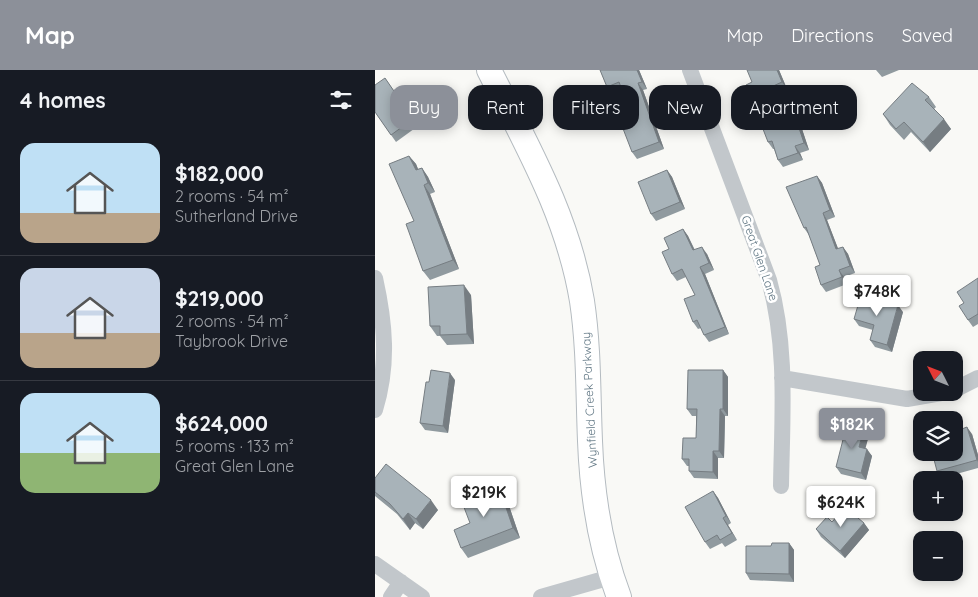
<!DOCTYPE html>
<html lang="en">
<head>
<meta charset="utf-8">
<style>
  :root { --surface:#171b24; --page:#242831; --text:#f1f3f6; --muted:#9ea1a6; --line:#363941; --accent:#8c9099 }
  body { margin:0; font-family:Quicksand,sans-serif; background:var(--page); color:var(--text); height:100vh; display:flex; flex-direction:column; font-size:19px; white-space:nowrap }
  * { box-sizing:border-box; margin:0 }
  p { font-size:16px; color:var(--muted) }
  .icon { flex:none; width:28px; height:28px; fill:none; stroke:currentColor; stroke-width:2; stroke-linecap:round; stroke-linejoin:round }
  .map { position:relative; flex:1; overflow:hidden }
  .drawer { display:flex; flex-direction:column; background:var(--surface); width:375px }
  .drawer>* { flex:none }
  .hud { position:absolute; left:15px; top:15px; width:475px; height:45px; display:flex; gap:10px }
  .needle { width:32px; rotate:312deg }
  .controls { position:absolute; left:538px; top:281px; display:grid; gap:10px }
  .controls a { display:grid; place-items:center; width:50px; height:50px; border-radius:10px; background:var(--surface); box-shadow:0 2px 12px #0003; font-size:25px }
  .price { position:absolute; translate:-50% -42px; padding:0 11px; border-radius:5px; background:#fff; color:#222; font-size:16px; line-height:32px; filter:drop-shadow(0 1px 2px #0008) }
  .price::after { content:''; position:absolute; left:50%; top:30px; width:15px; height:11px; margin-left:-8px; background:inherit; clip-path:polygon(0 0,100% 0,50% 100%) }
  .price.active { background:var(--accent); color:#fff }
  ul { padding:0; list-style:none }
  li { display:flex; align-items:center; gap:15px; height:125px; padding:0 20px }
  li+li { border-top:1px solid var(--line) }
  li span { display:grid; place-items:center; flex:none; width:140px; height:100px; border-radius:15px; color:#555 }
  li>.icon { margin-inline-start:auto }
  span .icon { width:60px; height:60px; fill:#fffc; stroke-width:1 }
  li b { font-size:21px }
  h2 { display:flex; justify-content:space-between; align-items:center; height:60px; padding:0 20px; font-size:21px }
  .tag { padding:0 18px; border-radius:15px; background:var(--surface); box-shadow:0 2px 12px #0003; font-size:18px; line-height:45px }
  .tag.active { background:var(--accent); color:#fff }
  header { display:flex; align-items:center; gap:30px; box-sizing:border-box; height:70px; padding:0 25px; background:var(--accent); color:#fff }
  header strong { font-size:24px }
  nav { display:flex; gap:28px; margin-inline-start:auto; font-size:18px }
  main { display:flex; flex:1; min-height:0 }
  .map>svg:first-child { display:block }
  .lines { fill:none; stroke-linecap:round; stroke-linejoin:round }
  .secondary-casing { stroke:#b4bbc0; stroke-width:26 }
  .street { stroke:#c2c7cb; stroke-width:16 }
  .secondary { stroke:#fff; stroke-width:24 }
  .wall { fill:#909a9f }
  .shaded-wall { fill:#767d82 }
  .building { fill:#a8b3b9; stroke:#767d82 }
  .labels { text-anchor:middle; dominant-baseline:central; stroke-width:5; stroke-linejoin:round; paint-order:stroke }
  .street-label { font-size:12px; fill:#617784; stroke:#fff }
</style>
</head>
<body>
<header>
<strong>Map</strong>
<nav><a>Map</a><a>Directions</a><a>Saved</a></nav>
</header>
<main>
<section class="drawer">
<h2>4 homes<svg class="icon" aria-label="filters" viewBox="0 0 24 24"><path d="M4 7h16M4 17h16"/><circle cx="9" cy="7" r="2"/><circle cx="15" cy="17" r="2"/></svg></h2>
<ul>
<li><span style="background:linear-gradient(#bfe0f5 70%,#b9a48a 0)"><svg class="icon" aria-label="home" viewBox="0 0 24 24"><path d="M3 11l9-7 9 7M6 9v11h12V9"/></svg></span><div><b>$182,000</b><p>2 rooms · 54 m²</p><p>Sutherland Drive</p></div></li>
<li><span style="background:linear-gradient(#c9d6e8 65%,#b9a48a 0)"><svg class="icon" aria-label="home" viewBox="0 0 24 24"><path d="M3 11l9-7 9 7M6 9v11h12V9"/></svg></span><div><b>$219,000</b><p>2 rooms · 54 m²</p><p>Taybrook Drive</p></div></li>
<li><span style="background:linear-gradient(#bfe0f5 60%,#8fb573 0)"><svg class="icon" aria-label="home" viewBox="0 0 24 24"><path d="M3 11l9-7 9 7M6 9v11h12V9"/></svg></span><div><b>$624,000</b><p>5 rooms · 133 m²</p><p>Great Glen Lane</p></div></li>
</ul>
</section>
<div class="map">
<svg width="603" height="527" viewBox="0 0 603 527">
  <rect width="100%" height="100%" fill="#f9f9f6"/>
  <g class="lines">
    <defs>
      <path id="secondary" d="M114 0C152 76 193 146 207 231 214 278 213 324 215 371 217 424 225 477 244 527"/>
    </defs>
    <use href="#secondary" class="secondary-casing"/>
    <path class="street" d="M315 0 394 210C413 277 407 348 406 416
      M0 208C10 253 14 294 0 340
      M407 308 532 329 572 322
      M579 320 603 308
      M0 494 47 527
      M16 527 26 512
      M166 527 236 507"/>
    <use href="#secondary" class="secondary"/>
  </g>
  <path class="wall" d="M225 0H264L272 19 268 20 289 79 262 89 257 82 254 38 247 20 237 24 232 17Z
    M404 0 412 19 401 24 403 28 394 32 401 50H424L434 80 425 83 428 90 408 97 403 90 399 79H398L393 72 377 12Z
    M501 0H524L507 7Z
    M10 8 43 56 21 72 0 42Z
    M554 27 561 37 559 39 576 59 555 82 536 62 529 70 515 55 508 44Z
    M34 86 41 94 43 99 47 98 53 107 60 122 55 124 84 199 55 210 48 201 39 151Z
    M292 100 297 107 310 139 281 151 276 144Z
    M442 106 447 113 460 147 452 150 463 179 468 177 473 184 480 203 469 207 472 214 451 222 446 215 445 195 434 165 429 158Z
    M308 159 313 166 320 180 332 184 339 200 330 204 354 264 334 272 329 265 326 258 323 259 318 252 320 225 311 207 302 211 297 204 294 179Z
    M603 208V254L598 257 593 250 589 233Z
    M96 225 99 274 72 275 65 266H62L55 256Z
    M528 242 517 282 500 277 495 270 498 260 484 256 479 249Z
    M348 300 353 307V346H350L349 388H343V409L319 408 314 401V396H312L307 389 321 368V346H317L312 339Z
    M80 310 73 363 50 360 45 353Z
    M597 364 603 385V398L567 408 562 401Z
    M494 365 490 378 497 386 491 410 466 404 461 397Z
    M0 408 63 440 48 459 40 453 35 460 22 444 0 426Z
    M338 421 343 428 356 453 353 455 362 470 350 477 347 473 335 479 330 472Z
    M131 427 145 468 93 488 86 478 95 453Z
    M457 452 489 453 494 460 470 488 446 467 441 459Z
    M414 473 419 480V512L375 510 371 503Z"/>
  <path class="shaded-wall" d="M262 0H264L272 19 267 12Z
    M402 0H404L412 19 407 12Z
    M263 13 268 20 289 79 284 72Z
    M396 17 401 24 403 28 398 21Z
    M389 25 394 32 404 57 399 50Z
    M419 43 424 50 434 80 429 73Z
    M569 49 576 59 555 82 548 72Z
    M420 76 425 83 428 90 423 83Z
    M34 86 41 94 47 109 41 100Z
    M47 98 53 107 60 122 53 113Z
    M292 100 297 107 310 139 305 132Z
    M442 106 447 113 460 147 455 140Z
    M49 115 55 124 84 199 78 190Z
    M448 143 452 150 466 186 461 179Z
    M308 159 313 166 323 188 318 180Z
    M327 177 332 184 339 200 334 193Z
    M468 177 473 184 480 203 475 196Z
    M325 197 330 204 354 264 350 257Z
    M464 200 469 207 472 214 467 207Z
    M89 215 96 225 99 274 92 264Z
    M523 235 528 242 517 282 512 275Z
    M348 300 353 307V346L348 339Z
    M75 303 80 310 73 363 68 356Z
    M345 339 350 346 349 388 344 381Z
    M592 357 597 364 603 385V392L602 390Z
    M489 358 494 365 489 384 484 377Z
    M492 379 497 386 491 410 486 403Z
    M338 381 343 388V409L338 402Z
    M124 417 131 427 145 468 138 458Z
    M338 421 343 428 356 453 351 446Z
    M56 430 63 440 48 459 41 449Z
    M33 443 40 453 35 460 28 449Z
    M348 448 353 455 362 470 357 463Z
    M489 453 494 460 470 488 465 481Z
    M414 473 419 480V512L414 504Z"/>
  <path class="building" d="M225 0H262L267 12 263 13 284 72 257 82 242 43 254 38 244 12 232 17Z
    M372 0H402L407 12 396 17 398 21 389 25 399 50 419 43 429 73 420 76 423 83 403 90 397 71 393 72 371 15 377 12Z
    M10 8 38 49 16 65 0 42V15Z
    M537 13 554 27 550 30 569 49 548 72 529 52 521 59 508 44Z
    M34 86 41 100 47 98 53 113 49 115 78 190 48 201 31 154 39 151 14 94Z
    M292 100 305 132 276 144 263 112Z
    M442 106 455 140 448 143 461 179 468 177 475 196 464 200 467 207 446 215 440 197 445 195 431 157 429 158 411 117Z
    M308 159 318 180 327 177 334 193 325 197 350 257 329 265 322 250 318 252 309 229 320 225 307 199 297 204 287 182 294 179 289 168Z
    M603 208V244L593 250 584 236 589 233 582 222Z
    M89 215 92 264 65 265V256H55L53 217Z
    M486 225 523 235 512 275 495 270 499 255 479 249Z
    M56 300 75 303 68 356 45 353 51 312H54Z
    M313 300H348V339H345L344 381H338V402L314 401V389H307L308 368H321L322 339H312Z
    M472 354 489 358 484 377 492 379 486 403 461 397Z
    M592 357 602 390 562 401 557 382H579V362Z
    M11 394 56 430 41 449 33 443 28 449 15 434 0 422V408Z
    M124 417 138 458 86 478 79 460 95 453 87 432Z
    M338 421 351 446 348 448 357 463 345 470 342 465 330 472 310 437Z
    M470 437 489 453 465 481 441 459 452 447 457 452Z
    M397 473H414V504L371 503V476H396Z"/>
  <g class="labels">
    <g class="street-label">
      <text transform="translate(385 188) rotate(71)">Great Glen Lane</text>
      <text transform="translate(214 330) rotate(-93)">Wynfield Creek Parkway</text>
    </g>
  </g>
</svg>
<div class="controls">
<a><svg class="needle" viewBox="-14 -14 28 28"><path d="M0-13l5 13h-10z" fill="#e53935"/><path d="M0 13l5-13h-10z" fill="#9ea1a6"/></svg></a>
<a><svg class="icon" aria-label="layers" viewBox="0 0 24 24"><path d="M12 4l9 5-9 5-9-5zM3 14l9 5 9-5"/></svg></a>
<a>+</a>
<a>−</a>
</div>
<b class="price" style="left:502px;top:247px">$748K</b>
<b class="price active" style="left:477px;top:380px">$182K</b>
<b class="price" style="left:109px;top:448px">$219K</b>
<b class="price" style="left:466px;top:458px">$624K</b>
<div class="hud">
<a class="tag active">Buy</a>
<a class="tag">Rent</a>
<a class="tag">Filters</a>
<a class="tag">New</a>
<a class="tag">Apartment</a>
</div>
</div>
</main>
</body>
</html>
